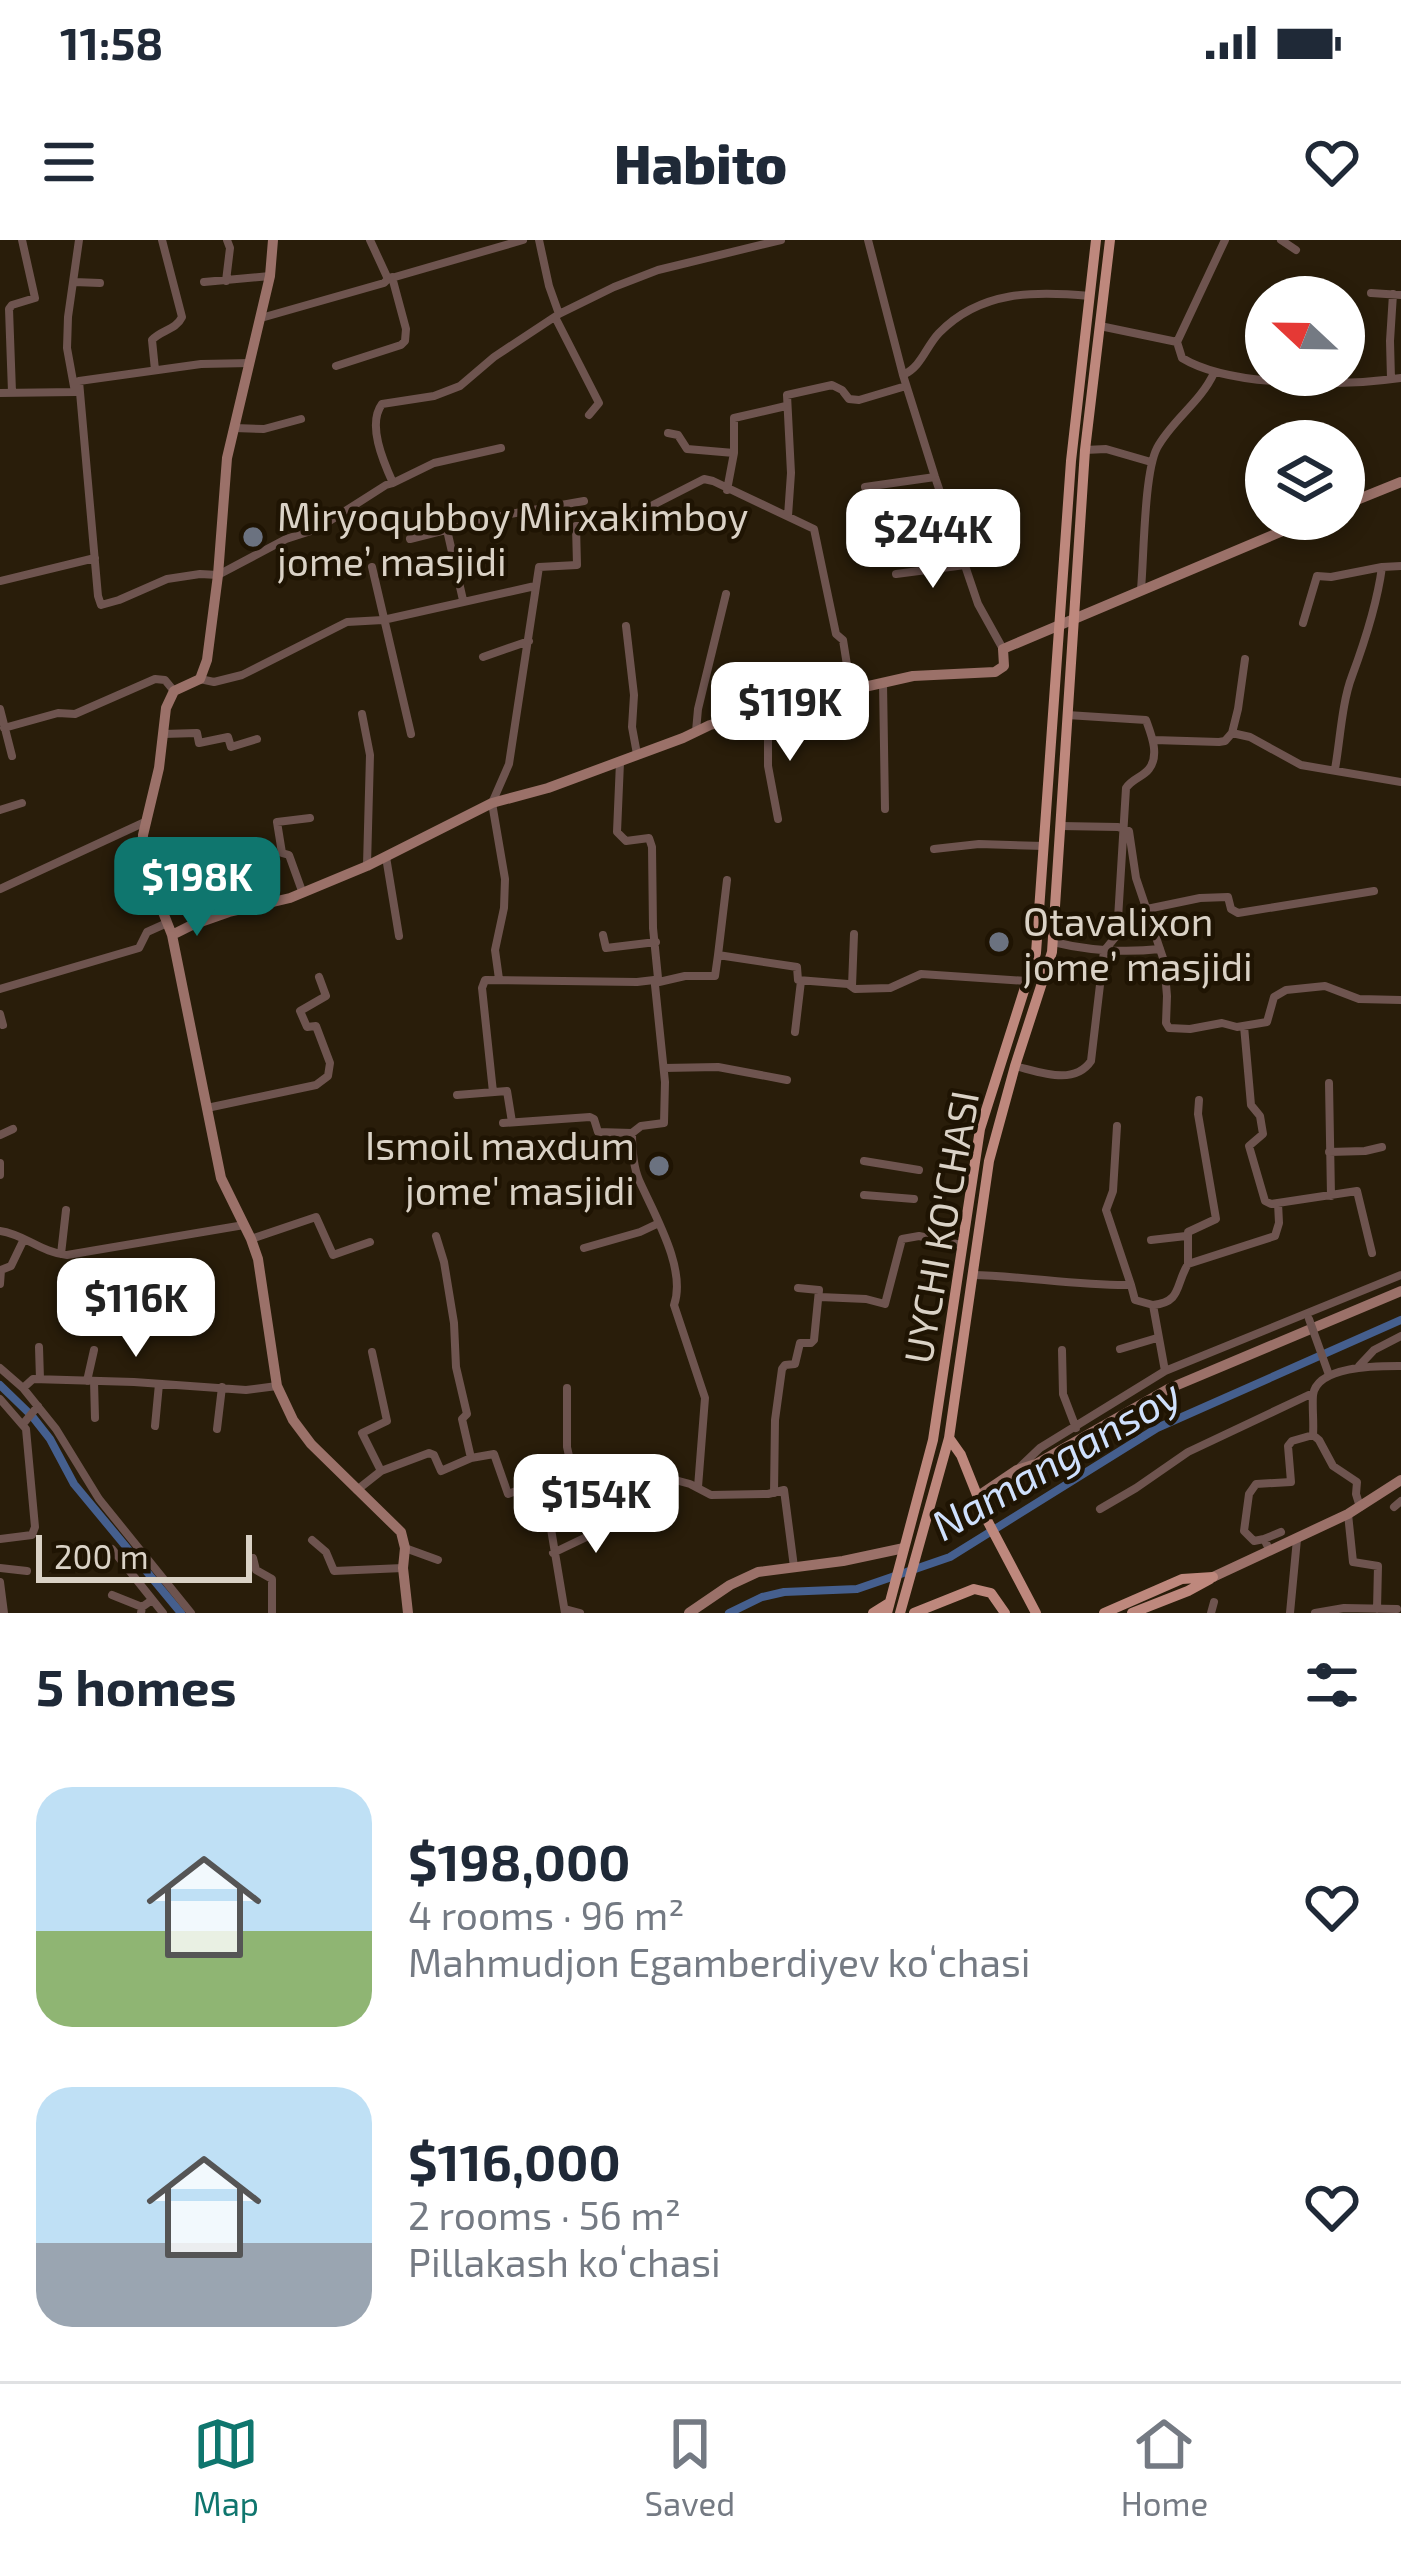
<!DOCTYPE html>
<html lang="en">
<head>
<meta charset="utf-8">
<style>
  :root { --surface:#fff; --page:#f2f2f3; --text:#1f2937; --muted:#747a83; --line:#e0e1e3; --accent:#0f766e }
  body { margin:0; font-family:"Exo 2",sans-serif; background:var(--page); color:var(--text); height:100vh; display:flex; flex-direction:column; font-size:45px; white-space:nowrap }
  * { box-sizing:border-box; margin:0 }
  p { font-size:39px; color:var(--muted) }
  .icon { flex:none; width:66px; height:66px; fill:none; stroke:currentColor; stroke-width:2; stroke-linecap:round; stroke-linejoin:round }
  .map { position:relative; height:1373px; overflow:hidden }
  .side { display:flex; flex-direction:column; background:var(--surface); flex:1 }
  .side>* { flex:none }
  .needle { width:78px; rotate:292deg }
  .controls { position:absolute; left:1245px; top:36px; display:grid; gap:24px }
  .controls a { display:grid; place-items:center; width:120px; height:120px; border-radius:50%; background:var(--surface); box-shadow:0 6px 18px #0003; font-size:60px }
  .scale { position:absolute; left:36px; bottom:30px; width:216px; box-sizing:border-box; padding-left:12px; border:6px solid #dad2c6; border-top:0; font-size:33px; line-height:42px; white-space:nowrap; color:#dad2c6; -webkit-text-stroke:9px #1f1403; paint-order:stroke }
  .price { position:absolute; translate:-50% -102px; padding:0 27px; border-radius:24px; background:#fff; color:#222; font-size:39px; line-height:78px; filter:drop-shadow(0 3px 6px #0008) }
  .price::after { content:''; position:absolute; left:50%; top:72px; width:36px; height:27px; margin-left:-18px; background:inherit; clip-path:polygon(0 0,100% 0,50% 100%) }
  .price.on { background:var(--accent); color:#fff }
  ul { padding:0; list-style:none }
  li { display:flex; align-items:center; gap:36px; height:300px; padding:0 36px }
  li span { display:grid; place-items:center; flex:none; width:336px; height:240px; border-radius:36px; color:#555 }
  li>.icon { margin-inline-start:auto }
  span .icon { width:144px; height:144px; fill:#fffc; stroke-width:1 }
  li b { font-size:51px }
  h2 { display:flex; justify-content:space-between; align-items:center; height:144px; padding:0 36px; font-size:51px }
  .status { display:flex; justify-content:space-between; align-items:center; height:84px; padding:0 60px; background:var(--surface); direction:ltr }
  .status svg { height:33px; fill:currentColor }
  header { display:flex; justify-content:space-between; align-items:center; height:156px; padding:0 36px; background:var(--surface); font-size:54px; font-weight:800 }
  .tabs { display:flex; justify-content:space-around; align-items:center; height:168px; border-top:3px solid var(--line); background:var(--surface); font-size:33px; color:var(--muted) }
  .tabs a { display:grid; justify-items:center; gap:6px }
  .tabs .on { color:var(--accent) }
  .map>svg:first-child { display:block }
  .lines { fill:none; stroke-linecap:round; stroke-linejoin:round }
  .canal { stroke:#455f8e; stroke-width:8 }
  .street { stroke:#6e544f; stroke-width:8 }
  .secondary { stroke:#9b7169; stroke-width:10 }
  .primary { stroke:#be887d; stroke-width:10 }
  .street-bridge { stroke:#6e544f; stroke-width:8 }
  .worship-dot { fill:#6b7280; stroke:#1f1403; stroke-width:4.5 }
  .labels { text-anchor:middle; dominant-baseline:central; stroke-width:9; stroke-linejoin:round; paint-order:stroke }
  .poi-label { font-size:39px; fill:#dad2c6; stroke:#1f1403; text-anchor:start }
  .street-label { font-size:39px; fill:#dad2c6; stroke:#1f1403 }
  .water-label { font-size:42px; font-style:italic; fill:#cfe0fd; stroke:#1f1403 }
</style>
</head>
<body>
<div class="status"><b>11:58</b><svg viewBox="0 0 49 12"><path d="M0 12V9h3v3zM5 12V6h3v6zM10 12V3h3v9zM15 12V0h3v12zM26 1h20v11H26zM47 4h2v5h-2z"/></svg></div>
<header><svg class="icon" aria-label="menu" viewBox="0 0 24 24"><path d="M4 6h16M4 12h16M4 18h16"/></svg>Habito<svg class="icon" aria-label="heart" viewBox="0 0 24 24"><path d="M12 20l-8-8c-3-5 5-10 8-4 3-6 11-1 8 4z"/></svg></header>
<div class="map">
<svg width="1401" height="1373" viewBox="0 0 1401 1373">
  <rect width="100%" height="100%" fill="#291d0a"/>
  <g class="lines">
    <path class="canal" d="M0 1145 32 1176 50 1199 74 1244 181 1373
      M729 1373 762 1357 784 1352 857 1349 950 1317 1157 1188 1401 1080"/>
    <path class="street" d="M370 0 388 39
      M539 0 549 46 559 74
      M868 0 903 135 935 237 978 364 1003 409
      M1281 0 1296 10
      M226 41 230 8 227 0
      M74 42 100 43
      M204 42 270 36
      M1371 53 1401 55
      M555 77 599 163 589 175
      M261 78 384 43 388 39 523 0
      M1100 86 1177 102
      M1177 102 1182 118C1231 148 1344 146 1401 138
      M1177 102 1225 0
      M250 123 201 124 79 141 98 356 101 365 119 360 167 339 200 334 218 335 286 299 317 289 386 245 393 243C383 221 367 184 382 164L434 156 460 146 494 117 559 74 614 47 658 30 781 0
      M336 126 401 105 405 101 406 89 392 37
      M155 130 152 100C161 90 176 90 182 77L162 0
      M903 135C922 126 925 108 939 93 981 50 1035 51 1090 56
      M1391 139 1390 101 1393 54
      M12 152 9 69 12 65 35 58 22 0
      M75 152 67 108 68 77 79 0
      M0 153 76 152
      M234 188 264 189 301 179
      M668 193 678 195 687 209 734 213
      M1085 210 1106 209 1151 222
      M393 243 434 223 501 208
      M865 247 935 237
      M727 250 734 213V178L786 166
      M788 276 791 233 787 155 832 145 842 150 849 159 859 160 906 146
      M447 290 463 360
      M410 299 510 274 584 261
      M372 327 411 494
      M896 334 965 325
      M0 341 95 318
      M1141 349C1144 317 1144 233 1157 208 1172 180 1200 163 1214 133
      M1303 383 1317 336 1331 337 1382 327
      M626 386 634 455 632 487 637 514
      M483 417 529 401
      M200 439 214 442 242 435 347 382 383 380 535 346
      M883 443 885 569
      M0 469 12 516
      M768 472V526L778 579
      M362 474 370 515 367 625
      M4 488 58 473 75 474 155 439 165 440 174 451
      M696 491 698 469 726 354
      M1232 493 1250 497 1301 525 1401 542
      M1232 493 1238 469 1245 419
      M163 494 197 493 199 503 228 497 231 507 257 499
      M1154 500 1219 502 1225 501 1232 493
      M620 522 617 592 626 601 649 598 652 607 653 688 658 738 655 745 665 842 664 883 641 886 632 893C632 909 633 926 639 940 654 974 687 1029 674 1065L705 1158 698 1247
      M1335 529C1340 501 1342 462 1352 436 1365 401 1377 365 1382 327L1401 326
      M0 570 22 563
      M1061 586 1118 587 1129 591 1136 638 1164 721 1167 756 1166 783 1169 788 1190 789 1222 783 1237 787 1267 782 1274 757 1286 750 1325 746 1359 759 1401 760
      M934 609 979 604 1044 606
      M386 617 399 696
      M0 649 145 582
      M302 651 289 615 282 613 277 582 310 578
      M1147 669 1200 658 1228 657 1231 669 1238 673 1374 651
      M603 695 606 708 656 702
      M1053 702C1090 711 1123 713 1160 709
      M718 715 727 640
      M499 739 495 710 504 668 505 639 492 563 509 524 539 327 577 325 576 286H634L651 266 704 239 713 241 814 289 836 394 843 400 851 450
      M852 746 854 694
      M0 749 139 708 147 692 167 683
      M0 774 3 785
      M1244 786 1251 865 1260 876 1263 894 1249 906 1265 961 1271 964 1357 951 1372 1013
      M795 792 801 741
      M1015 826C1040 832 1074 846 1091 821L1104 711 1117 695 1126 548C1133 538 1143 537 1149 529 1160 515 1151 494 1146 480L1067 475
      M664 828 718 827 787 840
      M1329 843 1331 956
      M493 852 482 748 485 740 637 742 654 740 659 742 685 736H715L718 715 797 727 798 740 848 744 855 749 890 748 921 734 1027 741
      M457 855 507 851 512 882
      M207 868 316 845 328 836 330 823 316 786 307 787 300 771 326 756 319 737
      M503 883 590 877 594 879 598 892 632 893
      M1117 886 1113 951 1106 970 1131 1045
      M0 895 13 889
      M1329 912 1365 911 1382 907
      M864 921 919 930
      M0 923V935
      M864 955 914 959
      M0 991C24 994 42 1013 67 1015L244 985
      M436 996 444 1022 454 1083 456 1127 467 1174 462 1179 471 1218
      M251 999 316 977 333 1015 370 1002
      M1151 1000 1186 996
      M584 1008 640 992 659 983
      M61 1014 66 970
      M1188 1024V992L1216 979 1198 874 1199 860
      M972 1035C1026 1036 1078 1046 1131 1045L1135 1060 1153 1065
      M0 1044 1 1030 11 1026 24 999
      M820 1057 866 1059 885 1064 902 999 919 996 961 1005
      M39 1107 40 1139
      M1120 1109 1157 1098
      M1062 1110 1063 1154 1076 1188
      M372 1112 387 1181 362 1193 381 1231
      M1359 1126 1374 1110 1401 1096
      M0 1128 23 1148 56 1189 99 1259 191 1373
      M1165 1131 1153 1065C1182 1062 1175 1045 1188 1024L1275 996 1279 983 1278 963
      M87 1141 94 1110
      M94 1141 95 1178
      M23 1148 33 1139 134 1142 246 1150 277 1146
      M567 1148V1207L573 1234
      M0 1159 26 1189 35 1287 32 1295 0 1299
      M23 1184 38 1166
      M155 1186 159 1144
      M217 1189 222 1147
      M1313 1195 1319 1200 1333 1226 1357 1242 1356 1254 1360 1267
      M1019 1228 1040 1208 1165 1131 1401 1035
      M543 1241 557 1236 627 1227 690 1244 711 1255 768 1254 784 1250 794 1327
      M357 1250 381 1231 429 1213 434 1215 441 1231 471 1218 494 1214 508 1254 543 1241 565 1373
      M774 1253 775 1180 782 1129 785 1125 795 1124 800 1103H811L814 1100 819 1050 798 1048
      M1394 1267 1401 1261
      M1100 1269 1136 1248 1188 1212 1313 1153
      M1348 1274 1353 1322 1378 1326 1377 1369
      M1264 1299 1281 1292
      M312 1300 326 1312 334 1331 403 1328
      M405 1308 438 1320
      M112 1309 163 1373
      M1270 1311 1264 1299 1254 1301 1244 1291 1249 1254 1256 1244 1291 1242 1288 1206 1292 1201 1313 1195C1314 1182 1312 1168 1313 1155 1317 1125 1379 1126 1401 1126
      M553 1313 622 1280
      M253 1318 256 1330 272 1339V1373
      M0 1328 27 1331
      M0 1342 4 1373
      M112 1355 142 1367
      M565 1369 580 1373
      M141 1373 142 1367 152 1360
      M1211 1373 1214 1362
      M1290 1373 1297 1299
      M1315 1373 1344 1368 1397 1369"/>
    <path class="secondary" d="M273 0 270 36 227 218 218 335 207 420 200 439 174 451 166 468 159 528 143 595 142 619 172 695 221 938 251 999 258 1019 277 1146 293 1180 311 1204 401 1292 405 1308 403 1328 408 1373
      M1344 265 1401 242
      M172 695 192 685 229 672 290 658 367 626 492 563 548 548 683 498 710 485 776 468 807 471 851 450 913 436 995 432 1004 426 1003 409 1311 279
      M977 1257 1017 1230 1036 1224 1168 1149 1401 1051
      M1213 1337 1348 1274 1401 1240
      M689 1373 730 1345 758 1332 843 1321 904 1308"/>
    <path class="primary" d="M949 1198 961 1215 987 1280 1036 1373
      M873 1373 889 1363
      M887 1373 933 1200 980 889 1036 713 1071 221 1096 0
      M900 1373 949 1198 989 921 1015 826 1052 712 1085 210 1110 0
      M914 1373 974 1349 991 1353 1005 1373
      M1104 1373 1182 1339 1213 1337
      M1132 1373 1188 1351 1210 1339"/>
    <path class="street-bridge" d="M1309 1079 1329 1135"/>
  </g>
  <g class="worship-dot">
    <circle cx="253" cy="297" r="12"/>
    <circle cx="999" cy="702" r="12"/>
    <circle cx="659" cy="926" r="12"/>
  </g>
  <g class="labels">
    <g class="poi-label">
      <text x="277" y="275">Miryoqubboy Mirxakimboy<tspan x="277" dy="45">jome’ masjidi</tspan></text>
      <text x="1023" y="680">Otavalixon<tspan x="1023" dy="45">jome’ masjidi</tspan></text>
      <text x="635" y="904" text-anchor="end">Ismoil maxdum<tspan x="635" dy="45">jome' masjidi</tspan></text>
    </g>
    <g class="street-label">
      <text transform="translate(940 987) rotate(-80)">UYCHI KO'CHASI</text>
    </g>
    <g class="water-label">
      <text transform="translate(1055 1218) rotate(-30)">Namangansoy</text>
    </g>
  </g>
</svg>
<div class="controls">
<a><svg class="needle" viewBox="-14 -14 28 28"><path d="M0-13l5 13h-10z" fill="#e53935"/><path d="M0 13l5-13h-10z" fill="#747a83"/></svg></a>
<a><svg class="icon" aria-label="layers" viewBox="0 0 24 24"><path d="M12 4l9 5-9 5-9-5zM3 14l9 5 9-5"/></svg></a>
</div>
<div class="scale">200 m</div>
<b class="price" style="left:933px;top:351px">$244K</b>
<b class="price" style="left:790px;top:524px">$119K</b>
<b class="price on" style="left:197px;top:699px">$198K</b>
<b class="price" style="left:136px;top:1120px">$116K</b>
<b class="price" style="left:596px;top:1316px">$154K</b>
</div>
<section class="side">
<h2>5 homes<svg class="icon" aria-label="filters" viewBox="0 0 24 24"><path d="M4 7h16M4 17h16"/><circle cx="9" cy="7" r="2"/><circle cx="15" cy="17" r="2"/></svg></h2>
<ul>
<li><span style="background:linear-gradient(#bfe0f5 60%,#8fb573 0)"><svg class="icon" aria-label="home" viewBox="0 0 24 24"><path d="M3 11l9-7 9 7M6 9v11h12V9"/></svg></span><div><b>$198,000</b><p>4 rooms · 96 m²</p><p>Mahmudjon Egamberdiyev koʻchasi</p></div><svg class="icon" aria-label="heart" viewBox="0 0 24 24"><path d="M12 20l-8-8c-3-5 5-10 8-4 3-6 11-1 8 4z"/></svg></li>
<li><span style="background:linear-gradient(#bfe0f5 65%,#9aa5b1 0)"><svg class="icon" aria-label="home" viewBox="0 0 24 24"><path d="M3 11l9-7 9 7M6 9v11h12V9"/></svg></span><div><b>$116,000</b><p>2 rooms · 56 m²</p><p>Pillakash koʻchasi</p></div><svg class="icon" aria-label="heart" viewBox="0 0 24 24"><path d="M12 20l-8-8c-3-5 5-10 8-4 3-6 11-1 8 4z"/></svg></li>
</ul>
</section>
<nav class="tabs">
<a class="on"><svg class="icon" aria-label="map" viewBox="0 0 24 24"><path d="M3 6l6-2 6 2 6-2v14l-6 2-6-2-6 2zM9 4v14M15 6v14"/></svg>Map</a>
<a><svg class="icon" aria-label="saved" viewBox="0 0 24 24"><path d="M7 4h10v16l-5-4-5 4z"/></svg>Saved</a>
<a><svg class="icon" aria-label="home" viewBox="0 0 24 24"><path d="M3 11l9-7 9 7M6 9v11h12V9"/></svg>Home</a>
</nav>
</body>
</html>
